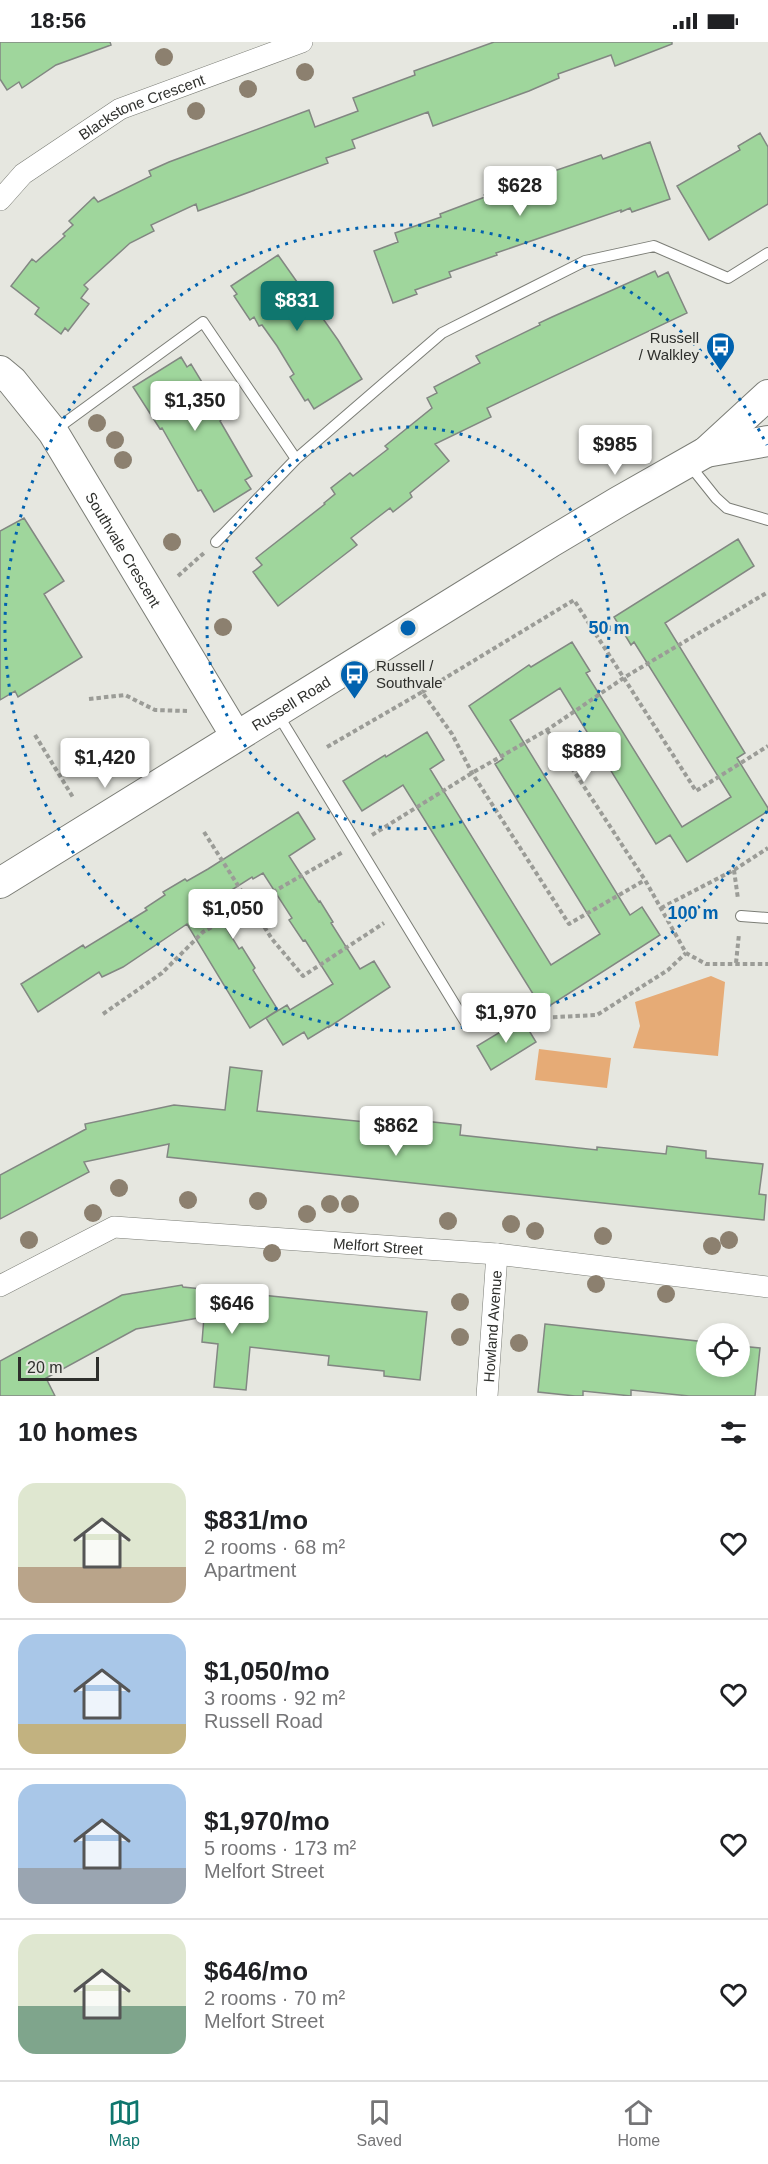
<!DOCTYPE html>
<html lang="en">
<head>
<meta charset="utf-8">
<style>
  :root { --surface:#fff; --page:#f2f2f2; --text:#202124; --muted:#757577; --line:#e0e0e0; --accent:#0f766e }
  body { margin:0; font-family:Arial,sans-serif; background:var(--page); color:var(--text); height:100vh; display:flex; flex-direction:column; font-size:22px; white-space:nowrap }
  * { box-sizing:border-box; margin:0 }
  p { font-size:20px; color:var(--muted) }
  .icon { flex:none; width:33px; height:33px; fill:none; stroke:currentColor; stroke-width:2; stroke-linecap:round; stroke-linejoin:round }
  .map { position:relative; height:1354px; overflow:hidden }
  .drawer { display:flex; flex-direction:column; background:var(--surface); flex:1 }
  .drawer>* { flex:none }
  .buttons { position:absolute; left:696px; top:1281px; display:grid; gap:12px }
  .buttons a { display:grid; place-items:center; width:54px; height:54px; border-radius:50%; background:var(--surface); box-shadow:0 3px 9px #0003; font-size:30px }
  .scale { position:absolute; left:18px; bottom:15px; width:81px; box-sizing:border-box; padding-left:6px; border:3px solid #2e2f2c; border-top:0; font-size:16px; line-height:21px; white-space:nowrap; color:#2e2f2c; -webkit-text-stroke:4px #e6e7e0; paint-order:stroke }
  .price { position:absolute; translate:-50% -51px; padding:0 14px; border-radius:6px; background:#fff; color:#222; font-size:20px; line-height:39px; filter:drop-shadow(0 2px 3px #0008) }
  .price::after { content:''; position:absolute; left:50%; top:36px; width:18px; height:14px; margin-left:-9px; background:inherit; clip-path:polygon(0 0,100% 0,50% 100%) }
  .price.selected { background:var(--accent); color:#fff }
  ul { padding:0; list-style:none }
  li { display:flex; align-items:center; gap:18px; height:150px; padding:0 18px }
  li+li { border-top:2px solid var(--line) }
  li span { display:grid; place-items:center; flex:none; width:168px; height:120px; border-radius:18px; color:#555 }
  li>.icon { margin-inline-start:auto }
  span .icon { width:72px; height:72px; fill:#fffc; stroke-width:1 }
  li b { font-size:26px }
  h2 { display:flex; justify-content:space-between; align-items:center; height:72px; padding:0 18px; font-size:26px }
  .status { display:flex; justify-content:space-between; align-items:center; height:42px; padding:0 30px; background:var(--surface); direction:ltr }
  .status svg { height:16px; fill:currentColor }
  .tab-bar { display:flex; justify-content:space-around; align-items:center; height:84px; border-top:2px solid var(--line); background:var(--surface); font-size:16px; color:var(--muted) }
  .tab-bar a { display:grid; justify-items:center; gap:3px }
  .tab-bar .selected { color:var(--accent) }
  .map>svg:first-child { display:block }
  .park { fill:#e6ab76 }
  .building { fill:#9fd69c; stroke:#828782; stroke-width:1.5 }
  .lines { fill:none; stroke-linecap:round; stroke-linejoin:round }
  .lane-casing { stroke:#7b7d76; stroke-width:12 }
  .street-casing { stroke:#7b7d76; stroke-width:22 }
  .secondary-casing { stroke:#7b7d76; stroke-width:32 }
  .path { stroke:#9b9c97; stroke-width:4; stroke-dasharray:4.5 3; stroke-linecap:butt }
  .lane { stroke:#fff; stroke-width:10 }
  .street { stroke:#fff; stroke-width:21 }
  .secondary { stroke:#fff; stroke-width:30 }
  .tree { fill:#8c806f }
  .ring { fill:none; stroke:#0162af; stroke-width:3; stroke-dasharray:3 6 }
  .labels { text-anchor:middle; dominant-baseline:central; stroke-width:4.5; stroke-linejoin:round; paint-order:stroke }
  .street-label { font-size:15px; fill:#2e2f2c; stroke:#e6e7e0 }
  .poi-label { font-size:15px; fill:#2e2f2c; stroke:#e6e7e0; text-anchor:end }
  .centre { fill:#0162af; stroke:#e6e7e0; stroke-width:3 }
  .ring-label { font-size:18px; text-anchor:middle; font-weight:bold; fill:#0162af; stroke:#e6e7e0; stroke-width:4.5; stroke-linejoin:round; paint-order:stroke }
</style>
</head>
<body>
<div class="status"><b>18:56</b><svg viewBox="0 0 49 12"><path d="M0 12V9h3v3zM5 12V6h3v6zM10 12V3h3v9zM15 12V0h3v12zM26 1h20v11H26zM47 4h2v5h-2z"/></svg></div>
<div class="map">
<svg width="768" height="1354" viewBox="0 0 768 1354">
  <rect width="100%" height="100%" fill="#e6e7e0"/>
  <path class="park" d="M711 934 725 940 718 1014 633 1006 640 984 635 960Z
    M539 1007 611 1016 607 1046 535 1038Z"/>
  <path class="building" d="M0 0H110L111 3 56 23 22 46 19 40 7 48 0 37Z
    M494 0H672V2L615 24 611 13 558 32 559 36 529 49 433 84 428 70 352 98 355 106 326 116 328 121 198 169 196 162 151 183 154 189 130 201 84 243 88 247 81 256 89 262 68 289 65 286 61 292 35 272 39 266 11 244 32 217 36 220 65 194 63 192 73 183 69 179 94 155 98 160 151 134 149 129 169 120 309 68 315 85 358 69 353 56 415 33 414 29Z
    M760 91 768 105V162L709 198 677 144 740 108 738 104Z
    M650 100 670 157 632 170 630 166 621 170V168L496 211 497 213 449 230 451 235 415 248 417 252 393 261 374 209 398 200 395 191 441 175 440 172 485 155 484 153 601 113 603 117Z
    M278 213 338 298 362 337 314 367 308 357 305 359 290 335 294 332 277 304 262 283 259 284 254 275 250 278 234 254 237 252 231 244Z
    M655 229 658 235 668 230 687 271 487 366 491 375 435 402 449 419 410 451 412 455 393 470 390 466 351 496 357 503 278 564 253 530 262 523 256 516 325 462 324 461 335 452 331 446 350 431 353 434 388 407 385 404 432 366 427 356 437 351 434 345 480 321 476 314 540 283 539 281 552 275Z
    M181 315 187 325 191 322 211 355 208 357 221 378 220 379 252 434 245 438 251 447 214 470 201 448 198 449 162 386 160 387 133 345Z
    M24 476 64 539 44 552 82 615 18 655 15 649 0 658V489Z
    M738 497 754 524 665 581 745 711 737 716 768 766V769L687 820 670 793 656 802 560 646 510 678 630 873 642 865 660 893 543 968 403 743 362 769 343 739 385 713 386 715 427 690 444 718 430 727 551 923 600 892 495 722 503 717 469 664 529 623 531 625 572 600 590 629 586 631 682 785 731 755 634 600 631 603 614 575Z
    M298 770 315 797 289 814 319 860 320 859 333 880 331 881 360 927 374 919 390 945 329 985V984L308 997 304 990 283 1003 266 976 287 963 290 968 333 942 305 898 303 899 289 878 292 876 263 831 253 837 252 835 211 861 239 907 242 905 255 926 253 928 278 968 250 986 187 882 123 925 102 935 99 930 38 970 21 942 83 903 85 906 147 868 145 866 165 853 163 850 185 837 187 839 208 827Z
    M522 977 536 1000 491 1028 477 1004Z
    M230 1025 262 1029 257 1069 376 1081 377 1074 461 1083 460 1093 597 1108V1105L666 1112 667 1104 706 1109V1116L763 1122 759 1152 766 1153 764 1178 167 1115 169 1102 84 1120 89 1130 0 1177V1133L86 1087 85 1082 174 1063 225 1068Z
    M182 1243 183 1245 427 1270 420 1338 384 1334V1329L328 1323 329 1314 250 1305 246 1348 214 1345 218 1302 202 1300 204 1275 136 1287 46 1336 55 1354H0V1319L122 1253Z
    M545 1282 706 1300V1324H740V1304L760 1306 755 1354H689L631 1348V1354L583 1349V1354H575L538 1350Z"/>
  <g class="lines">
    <defs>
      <path id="lane" d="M55 388 203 280 296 417 442 291 585 219 654 204 728 236 768 211
        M688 421 716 456 727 466 768 478
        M216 500 296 417
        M277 671 466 981
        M741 874 768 876"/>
      <g id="street">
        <path id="s1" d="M0 158 23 132 120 67 302 0"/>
        <path id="s2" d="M0 1244 114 1185 497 1212 768 1245"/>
        <path id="s3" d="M487 1354 497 1212"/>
      </g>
      <g id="secondary">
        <path id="s4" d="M0 329 12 339 53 390 236 694"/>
        <path d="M706 410 768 399"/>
        <path id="s5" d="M0 841 551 500 618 460 706 410 768 353"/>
      </g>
    </defs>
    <use href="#lane" class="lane-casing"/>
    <use href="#street" class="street-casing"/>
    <use href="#secondary" class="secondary-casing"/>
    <path class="path" d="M178 534 204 511
      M422 650 574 558 696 749 768 704
      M89 657 125 653 155 668 187 669
      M547 688 645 838 686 911 706 922H768
      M35 693 74 757
      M327 705 422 650 452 692 472 731 569 882 645 838
      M204 790 272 897 303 934 384 881
      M372 793 472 731 547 688 625 635 768 550
      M734 828 738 857
      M661 866 734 828 768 806
      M736 921 739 892
      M103 972 162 931 203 890 343 810
      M483 976 520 965 536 976 597 973 668 928 686 911"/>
    <use href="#lane" class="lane"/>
    <use href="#street" class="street"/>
    <use href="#secondary" class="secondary"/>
  </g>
  <g class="tree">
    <circle cx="164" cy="15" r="9"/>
    <circle cx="305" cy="30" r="9"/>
    <circle cx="248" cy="47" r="9"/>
    <circle cx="196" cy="69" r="9"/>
    <circle cx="97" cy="381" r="9"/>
    <circle cx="115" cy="398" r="9"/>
    <circle cx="123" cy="418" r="9"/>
    <circle cx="172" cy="500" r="9"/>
    <circle cx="223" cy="585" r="9"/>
    <circle cx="119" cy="1146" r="9"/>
    <circle cx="188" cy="1158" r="9"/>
    <circle cx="258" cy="1159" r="9"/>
    <circle cx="330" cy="1162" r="9"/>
    <circle cx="350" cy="1162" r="9"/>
    <circle cx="93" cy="1171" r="9"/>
    <circle cx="307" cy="1172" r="9"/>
    <circle cx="448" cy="1179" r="9"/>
    <circle cx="511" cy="1182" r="9"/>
    <circle cx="535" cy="1189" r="9"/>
    <circle cx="603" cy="1194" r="9"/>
    <circle cx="29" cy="1198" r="9"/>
    <circle cx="729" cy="1198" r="9"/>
    <circle cx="712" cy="1204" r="9"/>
    <circle cx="272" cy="1211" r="9"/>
    <circle cx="596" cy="1242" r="9"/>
    <circle cx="666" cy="1252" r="9"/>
    <circle cx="460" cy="1260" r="9"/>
    <circle cx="460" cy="1295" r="9"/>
    <circle cx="519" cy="1301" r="9"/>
  </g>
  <g class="ring">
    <circle cx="408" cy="586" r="201"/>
    <path d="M767 769A403 403 0 1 1 767 403"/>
  </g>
  <defs>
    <symbol id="bus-pin" viewBox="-11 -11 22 30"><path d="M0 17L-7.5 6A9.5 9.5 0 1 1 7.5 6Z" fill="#0162af" stroke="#e6e7e0"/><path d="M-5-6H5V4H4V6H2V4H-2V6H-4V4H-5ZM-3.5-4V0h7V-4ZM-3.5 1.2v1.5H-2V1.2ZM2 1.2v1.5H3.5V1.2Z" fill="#fff"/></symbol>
  </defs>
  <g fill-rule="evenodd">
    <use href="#bus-pin" x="704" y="288" width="33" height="45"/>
    <use href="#bus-pin" x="338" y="616" width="33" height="45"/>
  </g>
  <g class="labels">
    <g class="street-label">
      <text stroke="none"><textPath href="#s1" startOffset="172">Blackstone Crescent</textPath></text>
      <text stroke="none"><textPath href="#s4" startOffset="218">Southvale Crescent</textPath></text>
      <text stroke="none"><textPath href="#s5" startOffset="342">Russell Road</textPath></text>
      <text stroke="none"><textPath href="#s2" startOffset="393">Melfort Street</textPath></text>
      <text stroke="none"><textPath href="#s3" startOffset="70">Howland Avenue</textPath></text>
    </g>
    <g class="poi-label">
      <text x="699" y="295">Russell<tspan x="699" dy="17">/ Walkley</tspan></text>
      <text x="376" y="623" text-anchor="start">Russell /<tspan x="376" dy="17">Southvale</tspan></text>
    </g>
  </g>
  <circle cx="408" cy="586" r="9" class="centre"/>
  <g class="ring-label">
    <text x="609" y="592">50 m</text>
    <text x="693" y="877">100 m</text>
  </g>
</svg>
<div class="buttons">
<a><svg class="icon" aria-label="locate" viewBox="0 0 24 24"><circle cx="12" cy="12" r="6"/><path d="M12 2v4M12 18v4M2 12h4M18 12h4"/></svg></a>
</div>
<div class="scale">20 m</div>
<b class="price" style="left:520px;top:175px">$628</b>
<b class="price selected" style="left:297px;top:290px">$831</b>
<b class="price" style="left:195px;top:390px">$1,350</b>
<b class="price" style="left:615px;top:434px">$985</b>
<b class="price" style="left:584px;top:741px">$889</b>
<b class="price" style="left:105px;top:747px">$1,420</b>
<b class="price" style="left:233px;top:898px">$1,050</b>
<b class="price" style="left:506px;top:1002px">$1,970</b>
<b class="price" style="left:396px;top:1115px">$862</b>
<b class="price" style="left:232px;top:1293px">$646</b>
</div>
<section class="drawer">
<h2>10 homes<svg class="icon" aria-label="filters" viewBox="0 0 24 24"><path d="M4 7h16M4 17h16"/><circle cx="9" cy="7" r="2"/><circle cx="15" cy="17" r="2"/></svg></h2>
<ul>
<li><span style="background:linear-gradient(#dfe7d0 70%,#b9a48a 0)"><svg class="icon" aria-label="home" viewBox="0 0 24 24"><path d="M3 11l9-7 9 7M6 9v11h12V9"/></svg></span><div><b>$831/mo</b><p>2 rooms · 68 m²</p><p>Apartment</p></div><svg class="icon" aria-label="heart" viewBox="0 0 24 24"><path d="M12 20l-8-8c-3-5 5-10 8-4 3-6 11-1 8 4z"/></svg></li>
<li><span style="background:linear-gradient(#a9c7e8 75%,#c2b280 0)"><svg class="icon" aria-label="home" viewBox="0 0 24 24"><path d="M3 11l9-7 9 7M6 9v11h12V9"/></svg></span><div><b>$1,050/mo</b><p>3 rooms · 92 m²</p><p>Russell Road</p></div><svg class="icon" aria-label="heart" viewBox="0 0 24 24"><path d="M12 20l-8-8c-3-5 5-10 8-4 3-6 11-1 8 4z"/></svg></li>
<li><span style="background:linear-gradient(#a9c7e8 70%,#9aa5b1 0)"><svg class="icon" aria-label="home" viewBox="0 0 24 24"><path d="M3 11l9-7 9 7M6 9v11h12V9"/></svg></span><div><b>$1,970/mo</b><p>5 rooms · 173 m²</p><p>Melfort Street</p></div><svg class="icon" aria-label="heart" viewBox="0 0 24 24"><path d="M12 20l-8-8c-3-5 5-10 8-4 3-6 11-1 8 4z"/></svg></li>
<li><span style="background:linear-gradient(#dfe7d0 60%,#7fa58c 0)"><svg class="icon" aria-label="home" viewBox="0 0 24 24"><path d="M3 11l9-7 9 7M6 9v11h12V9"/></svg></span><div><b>$646/mo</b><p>2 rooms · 70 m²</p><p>Melfort Street</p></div><svg class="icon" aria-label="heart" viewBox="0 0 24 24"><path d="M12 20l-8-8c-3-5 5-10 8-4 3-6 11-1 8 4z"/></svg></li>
</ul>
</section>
<nav class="tab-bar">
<a class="selected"><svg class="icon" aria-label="map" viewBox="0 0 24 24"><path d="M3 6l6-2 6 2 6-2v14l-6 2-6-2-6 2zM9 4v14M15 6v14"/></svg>Map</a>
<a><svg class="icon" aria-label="saved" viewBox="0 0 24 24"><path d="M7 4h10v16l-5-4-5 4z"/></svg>Saved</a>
<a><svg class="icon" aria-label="home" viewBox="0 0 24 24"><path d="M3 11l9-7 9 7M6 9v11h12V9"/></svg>Home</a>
</nav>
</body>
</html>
